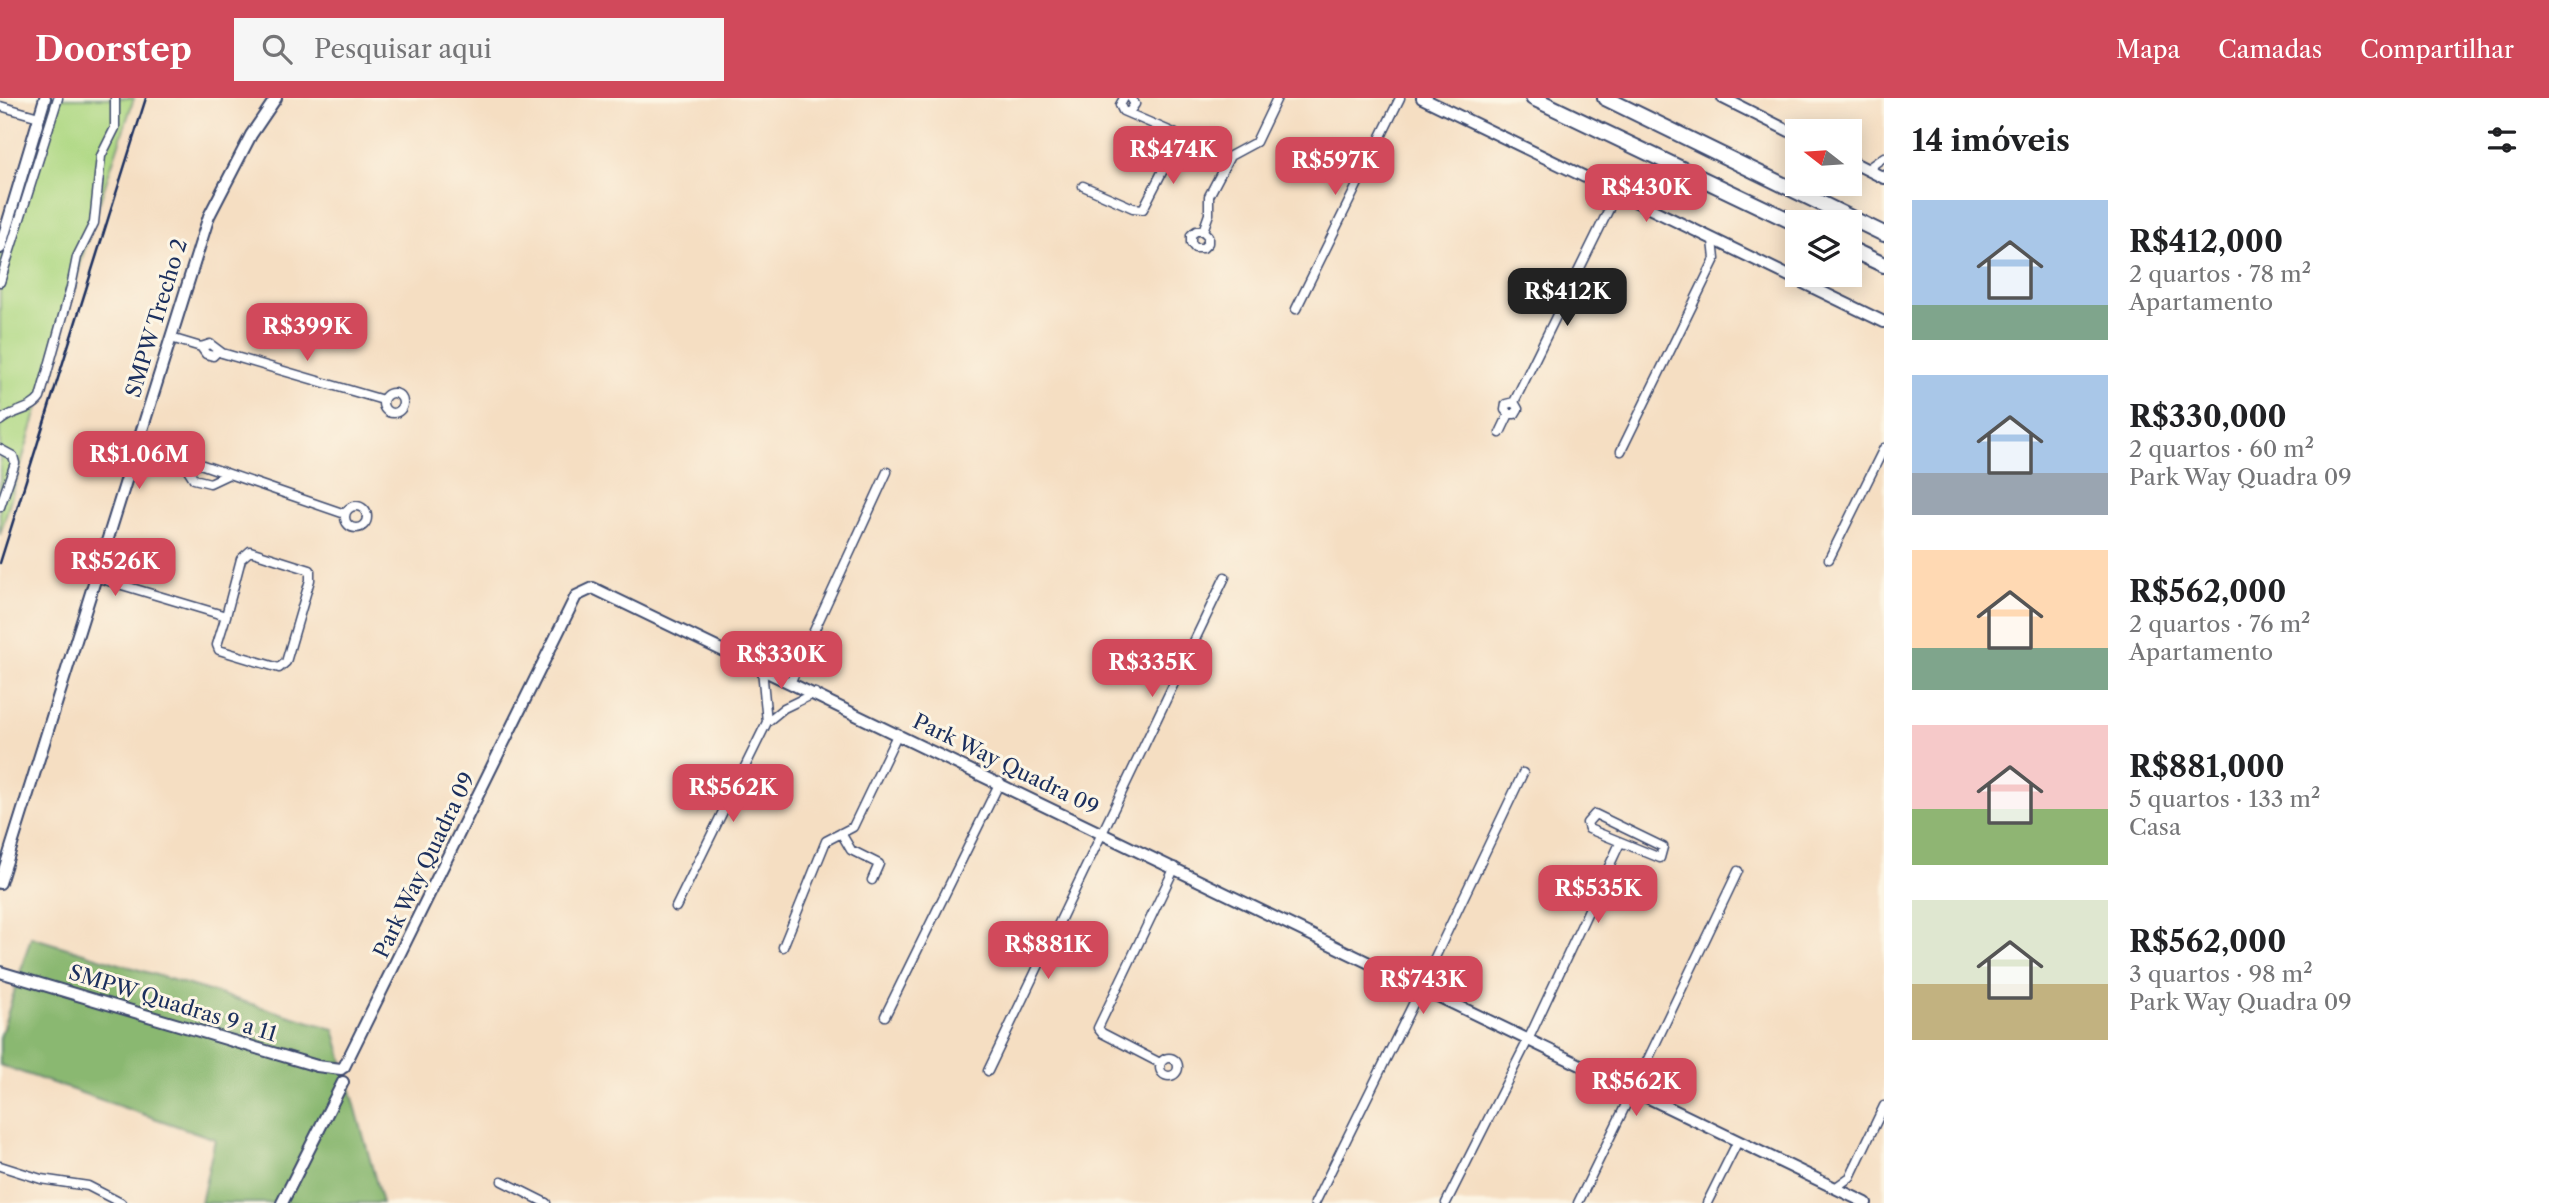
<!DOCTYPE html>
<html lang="pt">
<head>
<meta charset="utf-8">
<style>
  :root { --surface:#fff; --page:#f6f6f6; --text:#202124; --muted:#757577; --accent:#d1495b }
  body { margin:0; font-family:"Libre Caslon Text",serif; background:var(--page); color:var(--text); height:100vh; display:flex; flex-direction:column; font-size:26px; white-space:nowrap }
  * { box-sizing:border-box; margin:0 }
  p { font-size:23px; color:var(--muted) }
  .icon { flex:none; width:38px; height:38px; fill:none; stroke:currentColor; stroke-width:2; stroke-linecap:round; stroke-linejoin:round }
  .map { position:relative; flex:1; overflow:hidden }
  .panel { display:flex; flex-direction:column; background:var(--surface); width:665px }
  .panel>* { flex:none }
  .needle { width:46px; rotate:287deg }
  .buttons { position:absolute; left:1785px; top:21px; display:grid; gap:14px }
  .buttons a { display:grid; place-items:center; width:77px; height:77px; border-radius:0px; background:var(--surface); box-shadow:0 4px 18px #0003; font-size:35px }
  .price { position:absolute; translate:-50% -60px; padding:0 16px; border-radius:14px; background:var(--accent); color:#fff; font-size:23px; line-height:46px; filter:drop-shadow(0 2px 4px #0008) }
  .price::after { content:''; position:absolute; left:50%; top:42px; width:21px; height:16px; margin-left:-10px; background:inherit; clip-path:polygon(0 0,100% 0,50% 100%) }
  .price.on { background:#222; color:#fff }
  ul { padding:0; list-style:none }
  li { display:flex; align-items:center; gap:21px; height:175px; padding:0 28px }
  li span { display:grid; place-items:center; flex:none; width:196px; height:140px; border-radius:0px; color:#555 }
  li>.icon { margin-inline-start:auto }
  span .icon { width:84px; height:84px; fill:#fffc; stroke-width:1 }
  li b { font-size:30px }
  h2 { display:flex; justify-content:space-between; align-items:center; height:84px; padding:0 28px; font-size:30px }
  header { display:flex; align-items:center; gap:42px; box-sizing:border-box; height:98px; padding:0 35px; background:var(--accent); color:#fff }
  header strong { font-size:33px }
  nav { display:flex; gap:38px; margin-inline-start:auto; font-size:24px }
  .search { width:490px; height:63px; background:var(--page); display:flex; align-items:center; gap:18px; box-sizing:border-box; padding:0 24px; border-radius:0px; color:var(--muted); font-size:26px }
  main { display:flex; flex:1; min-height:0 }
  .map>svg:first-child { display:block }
  .green { fill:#aed883; stroke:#648470; stroke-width:2 }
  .forest { fill:#8ab871; stroke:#527468; stroke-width:2 }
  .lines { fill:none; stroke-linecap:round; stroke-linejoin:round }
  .street-casing { stroke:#3c496d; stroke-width:11 }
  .secondary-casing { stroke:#3c496d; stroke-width:14 }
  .highway-casing { stroke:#3c496d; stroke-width:18 }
  .street { stroke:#fff; stroke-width:8 }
  .secondary { stroke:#fff; stroke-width:10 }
  .highway { stroke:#fff; stroke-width:14 }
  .rail { stroke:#1b2f5e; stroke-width:2.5 }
  .labels { text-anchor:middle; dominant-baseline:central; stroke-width:6; stroke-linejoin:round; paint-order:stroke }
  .street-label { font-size:21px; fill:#1b2f5e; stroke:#fcf5e5 }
</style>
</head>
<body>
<header>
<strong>Doorstep</strong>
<div class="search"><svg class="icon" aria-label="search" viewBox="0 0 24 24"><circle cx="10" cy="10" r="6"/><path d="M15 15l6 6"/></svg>Pesquisar aqui</div>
<nav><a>Mapa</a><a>Camadas</a><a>Compartilhar</a></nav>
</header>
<main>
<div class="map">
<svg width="1884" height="1105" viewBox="0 0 1884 1105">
  <rect width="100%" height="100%" fill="#fcf5e5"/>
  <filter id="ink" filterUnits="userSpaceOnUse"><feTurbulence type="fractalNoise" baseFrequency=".0143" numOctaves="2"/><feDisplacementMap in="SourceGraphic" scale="14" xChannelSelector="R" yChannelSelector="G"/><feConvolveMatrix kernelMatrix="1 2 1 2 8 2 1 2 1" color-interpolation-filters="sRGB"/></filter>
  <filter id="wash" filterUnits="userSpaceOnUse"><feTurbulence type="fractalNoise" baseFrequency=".00686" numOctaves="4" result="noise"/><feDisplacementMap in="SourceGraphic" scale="28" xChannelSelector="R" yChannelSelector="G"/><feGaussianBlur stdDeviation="1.57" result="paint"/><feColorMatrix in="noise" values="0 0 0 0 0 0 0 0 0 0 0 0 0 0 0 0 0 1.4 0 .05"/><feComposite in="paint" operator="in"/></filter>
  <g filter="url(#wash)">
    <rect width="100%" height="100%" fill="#f5dec2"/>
    <path class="green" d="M48 0H134L90 133 0 437V154Z"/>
    <path class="forest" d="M31 839 334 931 382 1105H201L215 1041 0 967V940Z"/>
  </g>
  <g filter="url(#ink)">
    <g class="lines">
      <defs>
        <path id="street" d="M0 8 39 19
          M1130 13 1135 6 1131 0
          M1867 71 1884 59
          M1083 88 1133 110 1143 111 1177 45V38L1174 35 1123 13 1120 7 1124 0
          M1203 133H1196L1191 137V145L1195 150H1203L1208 145V138L1203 133 1209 116V98L1230 58 1256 44 1277 0
          M0 184 58 0
          M1296 211 1400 0
          M171 240 201 249 210 246 222 255 383 302
          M201 249 206 256 213 258 218 253
          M383 305a10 10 0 1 1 20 0a10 10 0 1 1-20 0Z
          M1514 304 1518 311 1515 316H1509L1505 312 1506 306 1514 304 1609 111V91
          M0 323C12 312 31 313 40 300L71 189 77 159 94 125 101 58 115 30V0
          M1500 335 1509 316
          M0 351 13 358 15 365 0 409
          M1621 353 1715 161 1713 142
          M134 356 187 370 200 366 345 416
          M187 370 194 381 210 385 227 377
          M345 419a11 11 0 1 1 22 0a11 11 0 1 1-22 0Z
          M1829 461 1884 350
          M95 479 226 518 217 547 219 552 279 570 286 564 310 482V472L250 453 241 461 226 518
          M791 583 887 374
          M767 624 784 610 815 595
          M1595 716 1663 749 1660 760 1589 731 1587 725Z
          M841 735 851 752 879 766 872 782
          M676 809 767 624 762 571
          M783 849 826 743 853 729 898 635
          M1426 892 1427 876 1523 675
          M885 918 1000 684
          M1160 969a9 9 0 1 1 18 0a9 9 0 1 1-18 0Z
          M1160 965 1102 935 1098 930 1175 769
          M988 973 1225 479
          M1626 988 1639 980 1738 773
          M0 1068 41 1081 88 1088 121 1105
          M502 1083 546 1105
          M1835 1090 1850 1079 1884 1008
          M1315 1105 1421 890
          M1446 1105 1528 942 1620 745
          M1578 1105 1633 992
          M1707 1105 1738 1043"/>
        <path id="secondary" d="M1422 0 1884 224
          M1723 0 1797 37
          M1850 63 1884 80
          M0 150 45 0
          M0 785 209 118 251 37 276 0
          M0 874 317 968 341 971
          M344 969 576 498 593 490 1866 1105
          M282 1105 343 984"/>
        <path id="highway" d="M1533 0 1797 126
          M1605 0 1884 136
          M1850 151 1884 167"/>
      </defs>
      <use href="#street" class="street-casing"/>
      <use href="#secondary" class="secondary-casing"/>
      <use href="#highway" class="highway-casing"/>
      <use href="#street" class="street"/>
      <use href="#secondary" class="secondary"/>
      <use href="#highway" class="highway"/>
      <path class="rail" d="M0 465 146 0"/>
    </g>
  </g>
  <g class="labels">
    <g class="street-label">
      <text transform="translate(156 220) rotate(-73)">SMPW Trecho 2</text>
      <text transform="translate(1006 666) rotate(26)">Park Way Quadra 09</text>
      <text transform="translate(424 767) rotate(-64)">Park Way Quadra 09</text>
      <text transform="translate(173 905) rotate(17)">SMPW Quadras 9 a 11</text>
    </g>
  </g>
</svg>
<div class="buttons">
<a><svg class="needle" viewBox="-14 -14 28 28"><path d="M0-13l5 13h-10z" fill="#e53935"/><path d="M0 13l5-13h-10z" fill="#757577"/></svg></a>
<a><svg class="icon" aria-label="layers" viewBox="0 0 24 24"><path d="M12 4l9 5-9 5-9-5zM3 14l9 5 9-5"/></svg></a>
</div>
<b class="price" style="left:1173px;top:88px">R$474K</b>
<b class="price" style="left:1335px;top:99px">R$597K</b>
<b class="price" style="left:1646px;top:126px">R$430K</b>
<b class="price on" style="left:1567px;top:230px">R$412K</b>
<b class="price" style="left:307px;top:265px">R$399K</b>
<b class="price" style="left:139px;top:393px">R$1.06M</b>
<b class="price" style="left:115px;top:500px">R$526K</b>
<b class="price" style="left:781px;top:593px">R$330K</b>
<b class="price" style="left:1152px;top:601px">R$335K</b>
<b class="price" style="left:733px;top:726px">R$562K</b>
<b class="price" style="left:1598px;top:827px">R$535K</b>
<b class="price" style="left:1048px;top:883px">R$881K</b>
<b class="price" style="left:1423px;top:918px">R$743K</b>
<b class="price" style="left:1636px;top:1020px">R$562K</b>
</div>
<section class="panel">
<h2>14 imóveis<svg class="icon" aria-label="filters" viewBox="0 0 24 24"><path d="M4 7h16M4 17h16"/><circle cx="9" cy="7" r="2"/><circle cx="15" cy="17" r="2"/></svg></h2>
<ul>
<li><span style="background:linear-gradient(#a9c7e8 75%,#7fa58c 0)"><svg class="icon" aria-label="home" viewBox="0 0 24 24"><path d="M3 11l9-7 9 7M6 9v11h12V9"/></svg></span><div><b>R$412,000</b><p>2 quartos · 78 m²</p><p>Apartamento</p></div></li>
<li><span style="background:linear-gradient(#a9c7e8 70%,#9aa5b1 0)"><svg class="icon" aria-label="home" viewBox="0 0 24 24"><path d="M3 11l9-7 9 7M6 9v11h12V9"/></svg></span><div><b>R$330,000</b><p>2 quartos · 60 m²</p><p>Park Way Quadra 09</p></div></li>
<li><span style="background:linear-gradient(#ffd9b3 70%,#7fa58c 0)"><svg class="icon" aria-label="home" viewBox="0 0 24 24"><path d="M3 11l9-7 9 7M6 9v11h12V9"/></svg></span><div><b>R$562,000</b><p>2 quartos · 76 m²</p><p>Apartamento</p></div></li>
<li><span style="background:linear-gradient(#f6c9c9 60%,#8fb573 0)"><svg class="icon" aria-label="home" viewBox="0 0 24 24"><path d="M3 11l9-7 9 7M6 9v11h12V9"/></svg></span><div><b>R$881,000</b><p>5 quartos · 133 m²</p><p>Casa</p></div></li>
<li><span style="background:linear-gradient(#dfe7d0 60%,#c2b280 0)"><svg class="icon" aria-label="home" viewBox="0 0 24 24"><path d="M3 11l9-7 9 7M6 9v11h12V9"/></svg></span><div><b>R$562,000</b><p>3 quartos · 98 m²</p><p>Park Way Quadra 09</p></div></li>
</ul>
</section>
</main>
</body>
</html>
